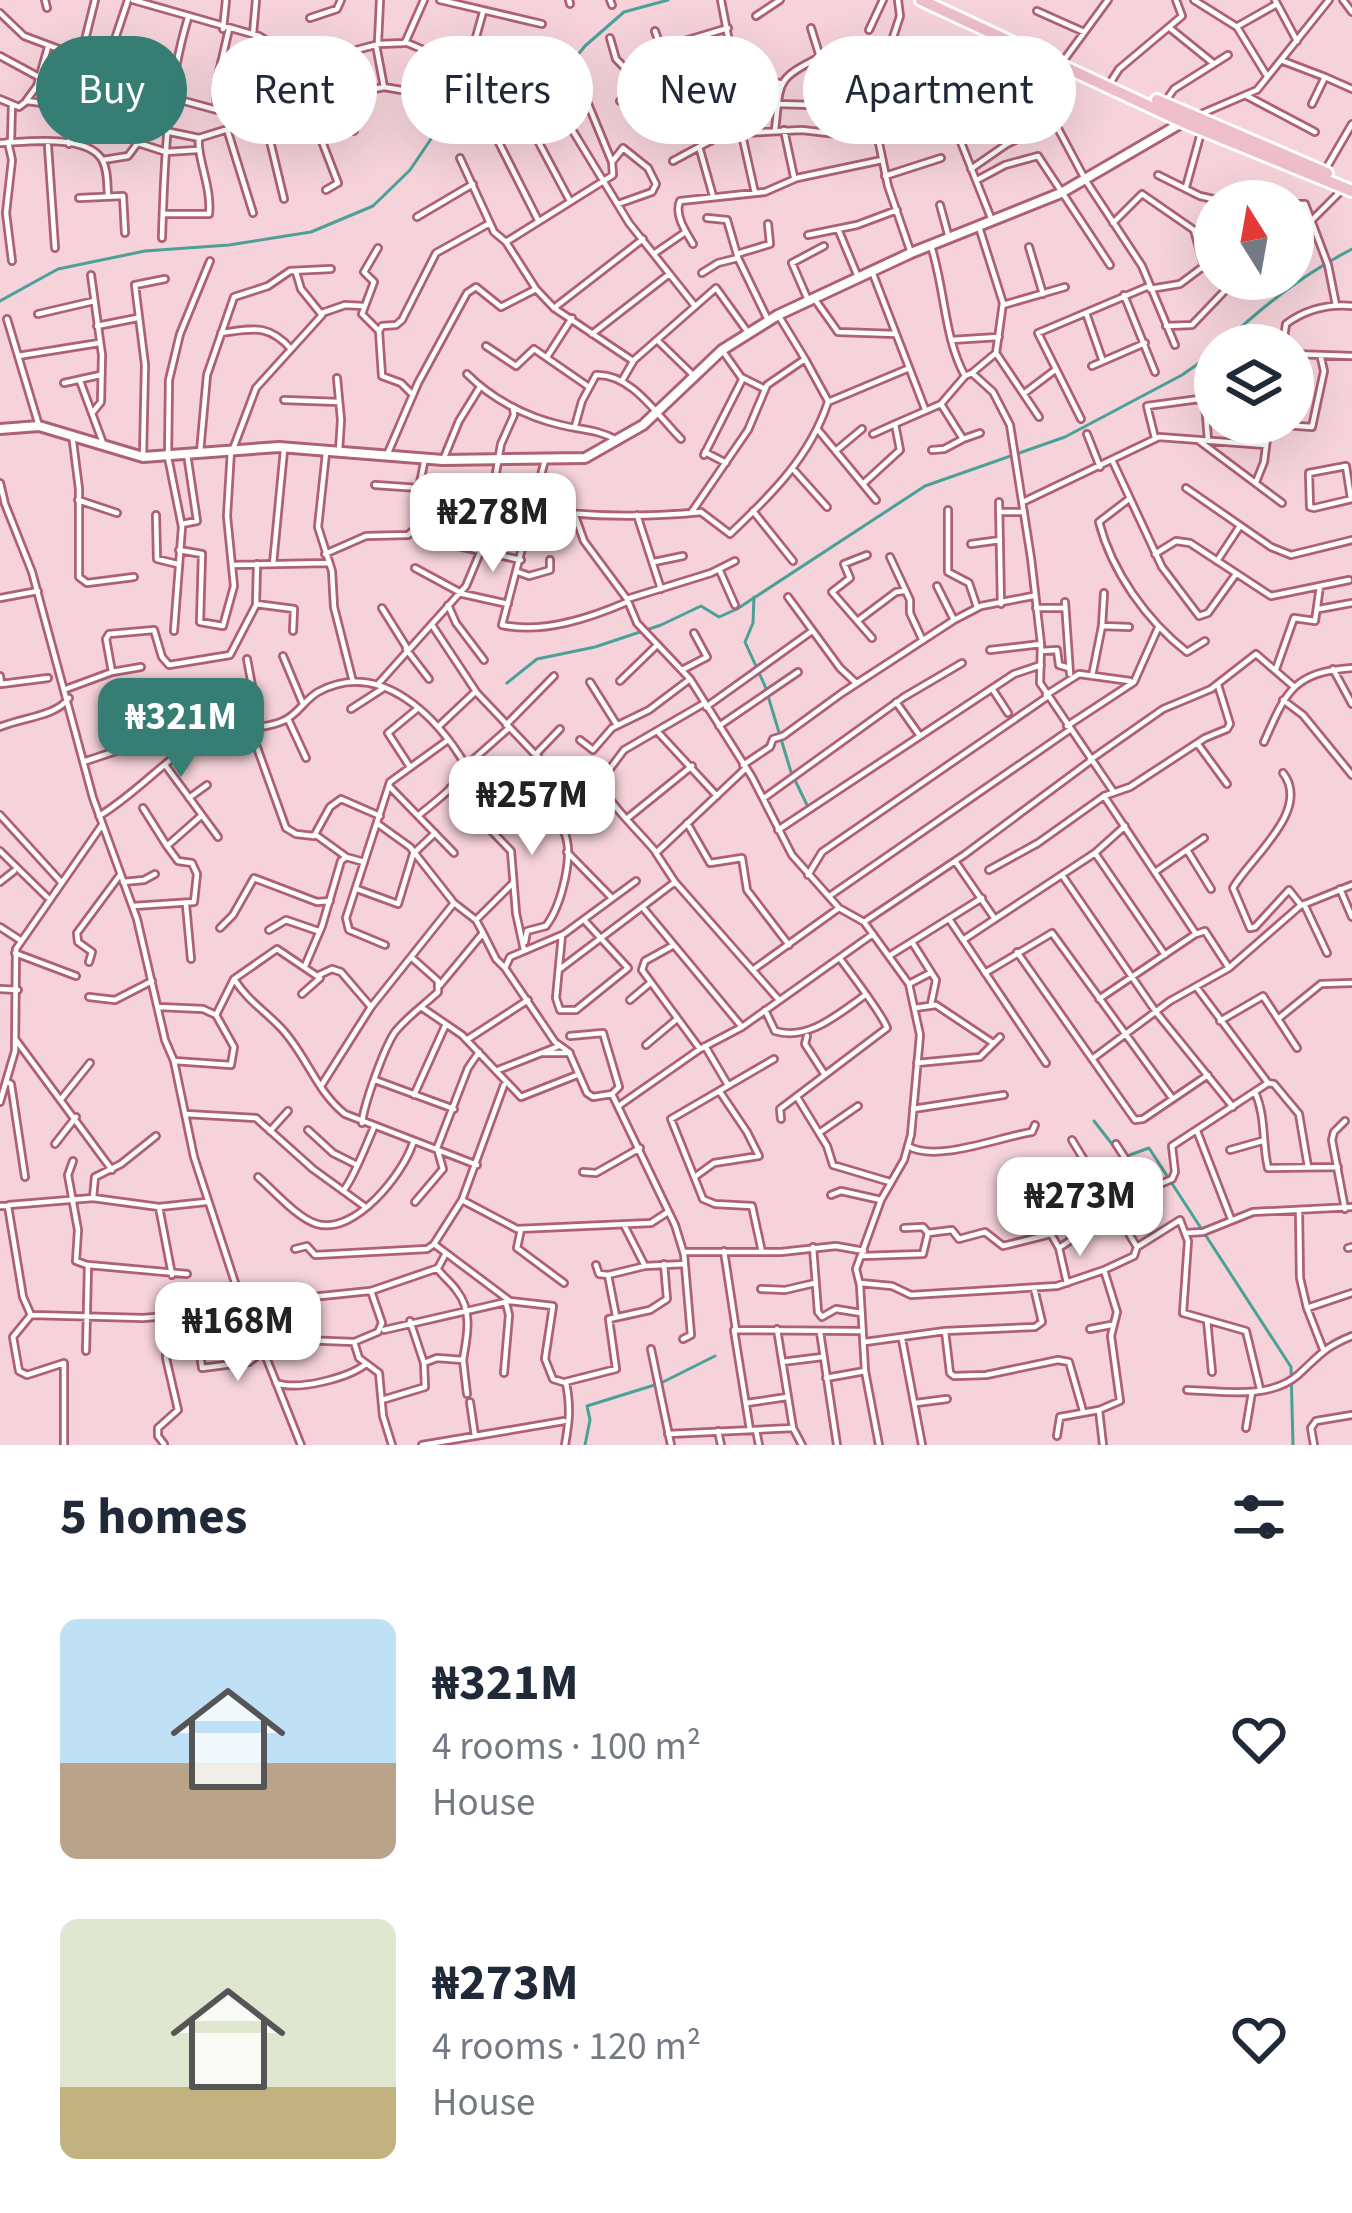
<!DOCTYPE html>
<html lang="en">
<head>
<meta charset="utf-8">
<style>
  :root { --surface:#fff; --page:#f6f6f7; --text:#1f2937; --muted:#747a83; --accent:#367d74 }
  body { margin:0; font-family:"Source Sans 3",sans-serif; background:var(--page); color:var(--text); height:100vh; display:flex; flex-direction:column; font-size:45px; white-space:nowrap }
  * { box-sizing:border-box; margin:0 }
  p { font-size:39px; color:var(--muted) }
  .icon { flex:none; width:66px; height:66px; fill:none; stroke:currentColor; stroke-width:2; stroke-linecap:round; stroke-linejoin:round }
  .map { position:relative; height:1445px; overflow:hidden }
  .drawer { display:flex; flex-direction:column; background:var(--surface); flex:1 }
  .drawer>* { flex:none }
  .top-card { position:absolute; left:36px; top:36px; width:1281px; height:108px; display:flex; gap:24px }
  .needle { width:78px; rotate:349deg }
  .tools { position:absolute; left:1194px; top:180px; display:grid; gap:24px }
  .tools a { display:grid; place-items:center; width:120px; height:120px; border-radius:50%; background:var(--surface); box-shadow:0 12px 48px #0002; font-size:60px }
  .price { position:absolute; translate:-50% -102px; padding:0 27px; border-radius:24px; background:#fff; color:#222; font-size:39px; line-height:78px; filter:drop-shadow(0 3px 6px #0008) }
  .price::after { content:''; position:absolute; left:50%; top:72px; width:36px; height:27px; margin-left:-18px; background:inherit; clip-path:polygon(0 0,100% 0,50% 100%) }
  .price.current { background:var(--accent); color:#fff }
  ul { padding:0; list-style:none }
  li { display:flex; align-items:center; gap:36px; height:300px; padding:0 60px }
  li span { display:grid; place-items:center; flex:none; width:336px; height:240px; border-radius:18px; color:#555 }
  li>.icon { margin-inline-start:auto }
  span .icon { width:144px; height:144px; fill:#fffc; stroke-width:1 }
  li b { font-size:51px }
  h2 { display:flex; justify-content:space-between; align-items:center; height:144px; padding:0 60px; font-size:51px }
  .pill { padding:0 42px; border-radius:54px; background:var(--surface); box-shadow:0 12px 48px #0002; font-size:42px; line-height:108px }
  .pill.current { background:var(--accent); color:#fff }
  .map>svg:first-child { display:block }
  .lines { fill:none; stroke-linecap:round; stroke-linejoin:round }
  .stream { stroke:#4ba097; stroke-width:3 }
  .minor-casing { stroke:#ae6175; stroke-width:10 }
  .tertiary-casing { stroke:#ae6175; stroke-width:14 }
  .primary-casing { stroke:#fff; stroke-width:16 }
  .minor { stroke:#fff; stroke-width:4.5 }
  .tertiary { stroke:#fff; stroke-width:8 }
  .primary { stroke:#eebec9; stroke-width:10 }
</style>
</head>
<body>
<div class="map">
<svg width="1352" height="1445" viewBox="0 0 1352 1445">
  <rect width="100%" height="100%" fill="#f6d3da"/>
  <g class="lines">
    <path class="stream" d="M0 301 58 269 145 251 229 245 311 232 373 206 410 170 433 136 478 117 524 107 555 83 585 46 624 12 668 0
      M1222 345C1262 306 1302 275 1352 249
      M754 597 753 623 745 642 765 686 791 772 808 807
      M507 683 537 659 595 647 661 625 701 606 719 617 737 609 925 486 1065 437 1182 375 1215 352
      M1094 1121 1119 1153
      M1127 1156 1149 1148 1291 1367 1293 1445
      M585 1445 590 1420 587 1406 661 1383 715 1356"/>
    <defs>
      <path id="minor" d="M45 0 47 8
        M133 0 259 36 264 39 275 85 288 86 315 76
        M440 0 542 24
        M569 0 570 4
        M610 0 612 5
        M721 0 736 78
        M898 0 900 16 884 65 879 143 888 186 911 253
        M1194 0 1237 27 1267 76
        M1275 0 1297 41
        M1343 0 1352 12
        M1037 11 1084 32
        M0 13 24 36 80 57
        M756 16 780 0
        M310 18 337 9 341 0
        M1238 26 1275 5
        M223 29 226 0
        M1171 29 1213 63
        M869 30 883 0
        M655 31 661 48 728 28
        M253 34 256 0
        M610 38 616 59 643 86
        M378 42 380 0
        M681 43 693 85 736 78 780 83
        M376 45 384 87
        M0 56 37 76
        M498 57 531 41 551 59
        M820 57 845 62
        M439 58 471 55 483 12
        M1064 60 1108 0
        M1283 61 1325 77 1312 104
        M884 69 904 67 943 55
        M1325 77 1352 89
        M1112 80 1119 69 1182 16 1176 0
        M979 81 990 113 1007 144
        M1247 96 1315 132
        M173 98 217 110 246 101 248 94 263 90 273 83
        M0 99 19 107 27 101 72 107
        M462 99 495 90 503 83 494 52 473 53
        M1167 99 1174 89 1228 55
        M26 101 37 86 48 47
        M620 101 644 87 711 141
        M778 104 880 107
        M308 105 338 183 326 190
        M217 110 216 85 229 29
        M990 110 1048 76 1060 65
        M172 111 139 112 135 142 166 152 197 150
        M522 111 570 201
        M949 112 991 218
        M102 114 112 48 128 0
        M1201 114 1257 90 1329 0
        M264 116 284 199
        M882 117 920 119
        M489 123 538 220
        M227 129 253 213
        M646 130 677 112
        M775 130C781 81 774 80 820 57L811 28
        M784 130 794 177
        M354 131H341L325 99 384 87 407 91 430 85 438 56 405 42
        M170 132 199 138 325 99 315 76 318 60 379 44 405 43 424 0
        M742 135 755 193
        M539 138 568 123 629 223 695 306
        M11 141 12 104
        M8 142 12 160 6 213 12 261
        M0 143C26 142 84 134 101 158 108 168 107 184 108 195
        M69 144 77 72 95 0
        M48 146 55 248
        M700 150 713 196
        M460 158 494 232 506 242 536 289 554 308 633 361
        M103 160 128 156 137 144
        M673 161 723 134 802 130 880 139
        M612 162 623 148 648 168 656 184 652 192 618 204
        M971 169 1007 144 1054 121 1086 181 1142 266 1175 345
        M1324 172 1352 124
        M1158 175 1200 196 1222 201
        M885 176 941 158
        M977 180 1005 165 1038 156 1110 265
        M1186 187 1202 129
        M79 198 123 196 125 233
        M1293 204H1305L1328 265 1336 305
        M940 205 949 238
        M163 214H209C212 187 196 155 199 139
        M417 217 473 184
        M707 218 727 220 738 258 768 320
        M1311 221 1341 191
        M1113 223 1142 194 1194 230 1204 266 1215 277
        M838 229 858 277
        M808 235 857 225 897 210
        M162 238C164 167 167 86 188 18
        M506 242 613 175 612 162 579 82
        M693 244C686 232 674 215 680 201L765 192 797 178 882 160
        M931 246C945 289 944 338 965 376L972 373 993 392 1010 425 1031 558 1041 644 1040 683 1113 791
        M1029 247 1043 294
        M378 248 364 272 374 282 362 314 379 331 382 376 401 383 413 395
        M655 253 684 233
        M737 254 770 244 768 224
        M702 273 718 263 738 258
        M873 274 925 409
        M91 275 102 355 101 402 93 412
        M1218 279 1231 287
        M1150 289 1180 284 1204 266
        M1124 295 1155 372
        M808 300 792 263 824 246
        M816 301 838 332 896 334
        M1003 305 1065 287
        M554 308 643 239
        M322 313 345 305 363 306
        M1086 313 1102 359
        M38 314 94 301
        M7 319 39 426
        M97 326 137 318
        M1166 326 1192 325 1236 279
        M379 331 382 326 396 325 402 320 436 253 490 223
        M221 333C252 329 268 323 291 349
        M592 334 668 275
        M657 340 694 376
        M951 340 999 337
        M1283 345 1286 324C1305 310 1328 304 1352 306
        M486 346 516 366 534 349 589 387
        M722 350 741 377 765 389
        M996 353 1039 417
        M1293 354 1352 356
        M18 356 99 343
        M547 357 572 318
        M805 359 828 401
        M1092 366 1145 343
        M972 373 996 353 1003 303 979 227
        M467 374C492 399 526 417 561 425 581 430 597 429 617 440
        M337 378 341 420 339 451
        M623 379 634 360 716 288 747 331
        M80 381 103 443
        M64 383 100 375
        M1026 392 1055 370
        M284 400 339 402
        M1081 419 1038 333 1149 286
        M1269 424 1312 427 1324 371 1321 358
        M575 426 582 401 596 375C631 373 657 415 681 439
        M819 431 876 500
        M72 434 79 489V577L87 583 134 577
        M873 434 895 424
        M1087 434 1100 467
        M1155 438 1147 406 1199 399 1205 403 1208 440
        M963 439 980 433
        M1198 440 1282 503
        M233 449 256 388 322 315 301 289 296 272
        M838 449 862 429
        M932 450 944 449 963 439 941 404
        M200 452 207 375 234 297 268 286 290 271 331 269
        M705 452 726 463
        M326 453 318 527 332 571 334 607 353 682
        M387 455 418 383 467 293 476 287 501 307 536 289
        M704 455 743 378
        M143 456 145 365 135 285 165 279
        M443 460 459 421 480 387
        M545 460 502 625C543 634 590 618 627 602
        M1113 462 1162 567 1199 616 1208 613 1236 574
        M793 469 827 507
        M1256 482 1264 462 1269 423
        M0 483 5 504 32 572 93 798 137 919 165 1040 174 1061 231 1065 234 1047 216 1015 234 979 277 949 317 976 332 969 341 972 371 1007
        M864 483 900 450 895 424 941 404 965 376
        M375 485 419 488 425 458
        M1186 488 1271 547 1291 555 1352 540
        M1129 499 1099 522C1112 572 1147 621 1187 652L1205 641
        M1351 499 1346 466 1309 473 1310 507 1314 508 1352 499
        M78 500 117 513
        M1025 501 1159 437 1266 445
        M492 502C560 516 632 519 701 512L730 534C771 495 810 457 828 402L907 369
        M999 502 1001 604
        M948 510V572L969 583 977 607
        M753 511 793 561
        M999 512H1024
        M574 513 584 541 627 599 637 623 690 679 752 777 792 855 839 908 864 922 909 984 920 1035 911 1135 904 1160 881 1200 856 1269 860 1285 865 1371 879 1445
        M691 513 748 430 767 385 805 359 780 318
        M156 515 157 559 177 564
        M637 515 661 589
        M182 524 197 521 187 454
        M971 544 1000 540
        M179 550 202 554 200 622 223 626 234 586 227 516 231 450
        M325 554 366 536 408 535 416 528 454 545 521 560
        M1155 554 1176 541 1190 543 1271 596 1349 580
        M867 555 844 564 850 578 832 592 872 638
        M890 557 910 600V613L922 639
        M1217 561 1240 526
        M654 562 683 556
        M273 564 284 450
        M232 565 328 563
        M415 568 463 594 508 604
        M719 569 735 605
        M518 572 529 576 550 570V560
        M937 586 954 620
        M788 597 840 668 855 682
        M0 598 38 591
        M627 599 711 573 735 561
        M1065 602 1070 674
        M256 604 294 609 293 631
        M448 605 456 623 484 660
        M382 608 407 648
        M1036 608H1065
        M1319 609 1352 603
        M860 619 896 592 904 591
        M432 625 477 693 568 789 573 799 564 810
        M1102 626 1129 627
        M174 631 182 527 168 457 169 380 180 334 210 261
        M406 649 429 679
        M990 650 1041 644
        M1041 651 1057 650 1059 665 1069 668
        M283 656 303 704
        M247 659 260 728
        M1276 669 1294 618 1315 621 1320 586
        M1333 669 1352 704
        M682 670 707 657 694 633
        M112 672 106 639 109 634 154 630 162 657 169 665 230 655 256 605 257 564
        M0 676 1 684 48 678
        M1092 676 1102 626 1104 593
        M620 681 655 647
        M590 682 617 725
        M379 683 466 586 484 543 501 444 514 415 513 407
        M66 689 112 672 141 667
        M993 690 1008 713
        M1046 695 1079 674 1130 681
        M1283 700 1303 715 1352 775
        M896 702 920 736
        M706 707 812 631
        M351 709 382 689
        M288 719 306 758
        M506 725 554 676
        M439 726 474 693
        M719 726 798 672
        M1067 726 1134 682 1158 628
        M0 727C23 717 55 717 69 698
        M250 728 286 828 296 834 314 836 330 807 341 799 380 816
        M657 731 717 796
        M580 740 593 750 612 728 649 710 690 679
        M197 742 192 732V690L252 687
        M1264 742C1286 692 1293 672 1352 668
        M1197 743 1227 784
        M536 754 560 729
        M1090 760 1163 709 1211 689 1256 654 1292 685
        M86 761 131 746V706L191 710
        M743 765 770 747 773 739 783 736 842 693 954 620 981 606 1033 596
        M166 766 218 837
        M466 766 509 728
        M410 767 388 733 417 709
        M745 769 656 853 675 882 779 1000
        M1283 773C1312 810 1250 858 1233 888L1250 928 1255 927 1289 890 1301 905
        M389 786 454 853
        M450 788 511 851 516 913 524 950
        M1104 796 1196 934 1205 931 1229 968
        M189 798 207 785
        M764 798 904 697 962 663
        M143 808 167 846
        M0 815 61 882
        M99 816C136 794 165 759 202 738 227 725 258 732 283 721 298 715 304 700 318 692 380 658 438 717 466 766 458 786 436 801 419 815
        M594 817 615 806
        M629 817 692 766
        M481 818 538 756
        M687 823 710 863 742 858 747 890 789 945
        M378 824 410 847 454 903 476 920 513 883
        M778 830 1014 674 1041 665
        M316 835 345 856
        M1187 850 1211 889
        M0 851 47 897
        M655 851C636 828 612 808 600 782L624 750 703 704
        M415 852 435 833
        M567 852 611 897
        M1095 853 1165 955
        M955 861 995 919
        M989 870 1038 843 1104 796 1130 787 1205 738 1227 729 1230 724 1218 685
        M1155 872 1204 838
        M808 875 822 852 1047 697
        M1062 875 1156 1012 1233 1107
        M636 881 564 934 510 957 505 968 555 1042 569 1052 587 1093 593 1097 612 1094 675 1225 684 1254 691 1335 683 1339
        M0 882 14 871
        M123 882 144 880 155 874
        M357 889 398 904 414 851
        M1340 889 1352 917
        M831 895 1068 731
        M1304 904 1327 953
        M186 905 191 959
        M133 906 194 902 197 874 192 863 178 861 167 846 201 816
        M644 909 742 1027
        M949 919 1046 1063
        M864 922 964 855 1089 762
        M0 927 20 940
        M220 928 233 915 254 878 317 902 330 901
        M269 930 286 920 318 931
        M483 933 496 959 505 968
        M562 935 556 998 560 1010H576L628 968 585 921
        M963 940 1095 853 1125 826
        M525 942 527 931 546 926C561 906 576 852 563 830
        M912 942 936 980 931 1004
        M385 945 349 930 346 918 390 782 448 740
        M674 945 645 961 642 970 700 1049
        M1017 952 1135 1120 1143 1119 1208 1075
        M15 953 76 976
        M889 956 982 898
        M89 962 92 952 78 942 77 933 120 875
        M305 966 322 926 341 861 346 857 364 862
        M560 969 675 882
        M754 969 839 908
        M985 973 1052 933 1172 1098
        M234 979C247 1000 265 1011 281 1028 306 1054 316 1091 345 1114L477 1165
        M909 984 930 973
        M440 985 483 933 476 920
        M1197 988 1268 1083 1274 1084 1299 1114 1308 1167
        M0 989 18 990
        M302 994 320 978
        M89 997 115 1000 152 981
        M1099 999 1194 935
        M630 1000 649 984
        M159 1007 203 1009 216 1015
        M421 1007 462 1035 521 1097 577 1075
        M915 1008 936 1005 993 1043
        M765 1010 775 1031C808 1041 837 1015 864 996
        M1278 1019 1321 984 1352 983
        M1220 1021 1263 996 1297 1048
        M570 1036 603 1033 619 1087 612 1094
        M807 1036 805 1044 825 1075
        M468 1039 528 1000
        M16 1040 112 1170
        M646 1045 677 1019
        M705 1046 728 1085
        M543 1053H570
        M1092 1059 1170 1001 1229 968 1300 906 1352 885
        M174 1061 194 1157 240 1298 249 1362
        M917 1063 980 1057 1000 1037
        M498 1070 559 1046
        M375 1080 454 1109
        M7 1082 11 1084 25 1177
        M321 1086 371 1007 454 903
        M1255 1092C1266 1117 1262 1143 1268 1168L1338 1167
        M414 1095 446 1024
        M797 1097 827 1146 833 1165 890 1182
        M62 1098 90 1063
        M0 1102 15 1051 16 949 102 825
        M620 1105 700 1049 742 1027 873 934
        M913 1109 1004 1095
        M186 1114 256 1118 313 1169 364 1206
        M781 1119 780 1109 887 1028C884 1018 850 972 841 960
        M362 1123C364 1104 384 1048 395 1032 407 1017 424 1005 438 992V981L411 957
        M308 1130 333 1153 355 1164
        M270 1131 288 1111
        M1197 1131 1231 1219
        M819 1133 858 1106
        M55 1144 76 1117
        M1116 1144 1145 1189
        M908 1146C936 1163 999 1137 1032 1132L1035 1125
        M437 1148 468 1068 479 1052
        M1230 1150 1262 1141
        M73 1161 68 1175 78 1230 76 1261 87 1265
        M1043 1171 1077 1235
        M583 1172 596 1173 640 1148
        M696 1176 714 1163 759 1156 747 1132 720 1092
        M258 1177C274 1191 297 1218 317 1224 355 1235 403 1174 413 1143
        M343 1191C353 1180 367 1143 374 1127
        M831 1195 841 1191 881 1200
        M93 1198 159 1207 206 1202
        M462 1200 517 1229 651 1223 668 1212
        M415 1202 443 1169 437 1148
        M9 1205 93 1198 95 1177 121 1164 156 1136
        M0 1206H8L23 1297 31 1315 143 1318 192 1314
        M159 1207 172 1275
        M1345 1209 1332 1140 1334 1132 1345 1121
        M1299 1212 1300 1278 1307 1308
        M624 1225 645 1266
        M904 1228 923 1227 928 1233 952 1230 959 1239 985 1232 1003 1246 1051 1234 1059 1248 1146 1190 1172 1179 1175 1172 1172 1146 1268 1083
        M521 1229 517 1248 564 1283
        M1186 1233 1203 1232 1253 1212 1352 1207
        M434 1244 462 1200 504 1085
        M434 1244 510 1301
        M813 1247 818 1312 822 1317 836 1309 861 1313
        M1137 1247 1180 1220 1188 1241 1183 1313 1246 1331 1260 1389
        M1059 1248 1067 1283
        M1348 1248 1352 1247
        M295 1249 307 1246 315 1255 427 1249 433 1245
        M724 1251 736 1330 859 1331
        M685 1252H781L836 1246 864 1251
        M762 1252 752 1206 715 1204 703 1199 671 1119 774 1059
        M862 1256 923 1254 928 1233
        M596 1265 599 1274 608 1275 616 1316
        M608 1275 645 1266 685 1264
        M860 1283 892 1286 911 1295 1057 1286 1104 1270
        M761 1289 785 1290 815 1283
        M212 1296 193 1299 202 1368 249 1362 269 1346 302 1340 354 1342 378 1332 382 1323 371 1291 438 1268 446 1253
        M292 1299 370 1291
        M31 1315 13 1337 19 1371 27 1375 64 1363V1445
        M1207 1320 1212 1372
        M777 1329 793 1428 802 1445
        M1090 1329 1111 1325
        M384 1330 510 1301 553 1306 545 1359 553 1379 566 1383C571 1408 569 1422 565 1445
        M734 1330 750 1430
        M945 1331 950 1373 954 1376 986 1375 1058 1360 1069 1362 1083 1411
        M820 1332 837 1445
        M902 1339 922 1445
        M354 1342 359 1358 379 1373 383 1416 392 1445
        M865 1342 945 1331 1035 1327 1042 1322 1034 1288
        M651 1349 671 1445
        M1323 1349 1307 1308 1352 1293
        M86 1351 88 1265 187 1274
        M264 1352 301 1445
        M463 1360 467 1394
        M782 1362 822 1357
        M424 1363 437 1358 463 1360C467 1337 473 1311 457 1291 452 1283 443 1277 437 1268
        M504 1373 509 1315 506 1303
        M826 1378 865 1371
        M565 1382 616 1369 609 1319 650 1310 667 1299 664 1264
        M276 1383C298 1391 348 1378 366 1364
        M1187 1390C1222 1391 1269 1400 1298 1375 1319 1356 1324 1347 1352 1336
        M382 1400 425 1387 424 1363 410 1321
        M470 1402 475 1436
        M747 1403 787 1397
        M916 1403 947 1399
        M1099 1410 1103 1445
        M1246 1428 1252 1392
        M756 1430 759 1445
        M718 1431 721 1445
        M668 1434 793 1428
        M1057 1436 1060 1417 1099 1410 1120 1401 1111 1336 1117 1312 1104 1270 1134 1256 1137 1247 1072 1140
        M164 1444 158 1436V1428L178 1410 166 1358 167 1319
        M422 1445 564 1421
        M1314 1445 1311 1428 1316 1421 1352 1415"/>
      <path id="tertiary" d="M0 429 39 426 143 457 279 447 443 460 585 458 643 425 722 350 778 315 911 253 1061 193 1183 122"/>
      <path id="primary" d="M921 0 1183 122 1352 191
        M1157 100 1327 173"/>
    </defs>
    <use href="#minor" class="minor-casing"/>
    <use href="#tertiary" class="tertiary-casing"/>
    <use href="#primary" class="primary-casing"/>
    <use href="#minor" class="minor"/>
    <use href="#tertiary" class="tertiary"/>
    <use href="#primary" class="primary"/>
  </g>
</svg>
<div class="tools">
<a><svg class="needle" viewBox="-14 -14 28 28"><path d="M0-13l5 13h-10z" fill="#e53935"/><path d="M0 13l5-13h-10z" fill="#747a83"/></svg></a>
<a><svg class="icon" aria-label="layers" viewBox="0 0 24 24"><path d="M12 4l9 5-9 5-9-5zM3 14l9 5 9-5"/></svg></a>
</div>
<b class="price" style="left:493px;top:575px">₦278M</b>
<b class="price current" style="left:181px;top:780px">₦321M</b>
<b class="price" style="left:532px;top:858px">₦257M</b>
<b class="price" style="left:1080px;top:1259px">₦273M</b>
<b class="price" style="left:238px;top:1384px">₦168M</b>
<div class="top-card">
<a class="pill current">Buy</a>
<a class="pill">Rent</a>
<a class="pill">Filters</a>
<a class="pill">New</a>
<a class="pill">Apartment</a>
</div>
</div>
<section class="drawer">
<h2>5 homes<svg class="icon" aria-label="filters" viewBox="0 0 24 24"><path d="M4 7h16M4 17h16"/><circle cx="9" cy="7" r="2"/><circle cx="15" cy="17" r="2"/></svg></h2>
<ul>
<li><span style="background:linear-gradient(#bfe0f5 60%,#b9a48a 0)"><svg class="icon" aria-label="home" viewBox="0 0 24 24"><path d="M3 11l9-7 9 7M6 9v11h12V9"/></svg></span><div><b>₦321M</b><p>4 rooms · 100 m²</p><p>House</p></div><svg class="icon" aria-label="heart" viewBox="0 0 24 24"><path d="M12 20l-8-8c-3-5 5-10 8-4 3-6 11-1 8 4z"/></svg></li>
<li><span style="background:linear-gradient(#dfe7d0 70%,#c2b280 0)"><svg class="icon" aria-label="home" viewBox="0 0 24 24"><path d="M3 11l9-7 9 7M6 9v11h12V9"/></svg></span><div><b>₦273M</b><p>4 rooms · 120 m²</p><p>House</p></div><svg class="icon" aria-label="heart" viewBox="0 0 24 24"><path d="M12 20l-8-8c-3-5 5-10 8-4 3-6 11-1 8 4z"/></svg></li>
</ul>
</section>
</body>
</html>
